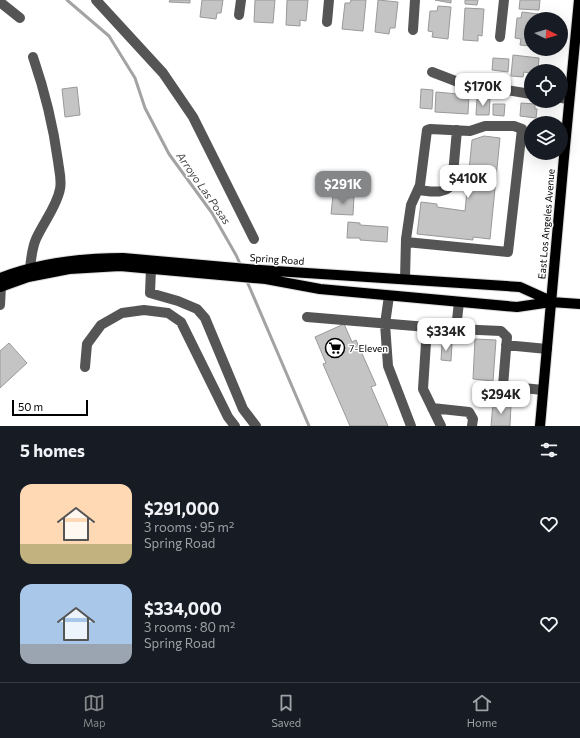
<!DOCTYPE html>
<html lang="en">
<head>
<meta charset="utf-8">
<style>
  :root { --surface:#171b24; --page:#242831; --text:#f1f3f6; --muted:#9ea1a6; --line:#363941; --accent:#858687 }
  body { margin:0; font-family:Commissioner,sans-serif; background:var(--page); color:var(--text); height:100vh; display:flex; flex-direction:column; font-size:15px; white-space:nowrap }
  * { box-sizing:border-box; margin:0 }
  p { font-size:13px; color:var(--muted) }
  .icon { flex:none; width:22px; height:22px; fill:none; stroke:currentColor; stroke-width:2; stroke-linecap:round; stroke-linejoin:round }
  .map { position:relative; height:426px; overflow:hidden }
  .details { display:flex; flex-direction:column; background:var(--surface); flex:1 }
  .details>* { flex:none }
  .needle { width:26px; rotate:95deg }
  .fabs { position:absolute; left:524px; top:12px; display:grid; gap:8px }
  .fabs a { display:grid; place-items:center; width:44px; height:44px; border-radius:50%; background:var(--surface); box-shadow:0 4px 16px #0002; font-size:20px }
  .scale { position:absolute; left:12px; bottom:10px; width:76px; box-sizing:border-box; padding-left:4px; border:2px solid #000; border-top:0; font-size:11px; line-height:14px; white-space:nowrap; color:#000; -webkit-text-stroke:3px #fff; paint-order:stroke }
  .price { position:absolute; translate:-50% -34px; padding:0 9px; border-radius:8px; background:#fff; color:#222; font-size:13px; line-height:26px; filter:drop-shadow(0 1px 2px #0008) }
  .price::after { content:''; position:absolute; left:50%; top:24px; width:12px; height:9px; margin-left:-6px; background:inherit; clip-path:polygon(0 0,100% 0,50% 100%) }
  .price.active { background:var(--accent); color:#fff }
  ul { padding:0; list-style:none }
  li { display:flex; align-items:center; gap:12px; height:100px; padding:0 20px }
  li span { display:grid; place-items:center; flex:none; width:112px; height:80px; border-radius:12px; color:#555 }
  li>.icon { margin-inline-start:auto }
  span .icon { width:48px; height:48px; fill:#fffc; stroke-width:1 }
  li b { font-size:17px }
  h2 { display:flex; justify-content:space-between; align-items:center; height:48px; padding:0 20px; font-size:17px }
  .tab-bar { display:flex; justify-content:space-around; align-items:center; height:56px; border-top:1px solid var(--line); background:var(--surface); font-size:11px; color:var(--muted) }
  .tab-bar a { display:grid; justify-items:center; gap:2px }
  .tab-bar .active { color:var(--accent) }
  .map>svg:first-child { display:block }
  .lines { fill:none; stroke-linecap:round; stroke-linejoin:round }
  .stream { stroke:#a3a3a3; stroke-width:3 }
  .building { fill:#c4c4c4; stroke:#999 }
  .major-casing { stroke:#dbdbdb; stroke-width:12 }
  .minor { stroke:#555; stroke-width:10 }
  .major { stroke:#000; stroke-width:10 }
  .labels { text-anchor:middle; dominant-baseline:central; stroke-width:3; stroke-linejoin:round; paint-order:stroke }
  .street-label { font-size:10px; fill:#000; stroke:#fff }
  .poi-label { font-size:10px; fill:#000; stroke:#fff; text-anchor:start }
  .water-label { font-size:11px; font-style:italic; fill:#444; stroke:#fff }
</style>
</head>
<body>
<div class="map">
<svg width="580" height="426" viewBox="0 0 580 426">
  <rect width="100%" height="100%" fill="#fff"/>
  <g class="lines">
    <path class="stream" d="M67 0 109 36 135 78 145 108 169 154 212 213 236 255 241 266
      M246 279 309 426"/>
  </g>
  <path class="building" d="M170 0H190V3L169 2Z
    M202 0H223L221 13H217L216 19 200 17Z
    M255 0H275L273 23 254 22Z
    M287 0H308L306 21 300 20V26L286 25Z
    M351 0H366L363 31 342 29 345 3H350Z
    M378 0 398 2 395 28H390L389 34 375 32Z
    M435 0H451V3Z
    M465 0H478L477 5 465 4Z
    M520 0H540L539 10 519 9Z
    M438 6 451 7 448 39 432 37 433 32 428 31 430 11H437Z
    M465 8 484 9 482 36 478 35V41L463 40Z
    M522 12 538 14V19H531V46L520 45 521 39 515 38 517 18H521Z
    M513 55 539 58 538 71H531V73L524 72 523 77 511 76Z
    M493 58 509 59 508 72 492 70Z
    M77 87 80 115 65 117 62 89Z
    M421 89 433 90 432 109 420 108Z
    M436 92 469 95 468 114 435 112Z
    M477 98 490 99 489 115H476Z
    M521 103 535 104V109H537L536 118 520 116Z
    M493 104H505L504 116 493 115Z
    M484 136 500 138 490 239 473 237V240L417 234 421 202 437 204V207L465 211 472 140Z
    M333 195 354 196 353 215 331 214Z
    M348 222 360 223V225L388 227 387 242 360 240V238H347Z
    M344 324 352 342 356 340 376 385 371 387 388 426H350L323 364 326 363 315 337Z
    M475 339 496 340 493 381 473 379Z
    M9 343 27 363 0 388V351Z
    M442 343 452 344 451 361 441 360Z
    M493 403 511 405 510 426H491Z"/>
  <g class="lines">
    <defs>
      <path id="major" d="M0 278C39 263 81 258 123 258L260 270 520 287 551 301
        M0 287 28 277 69 269 120 266 266 279 320 289 517 307 551 302 580 304
        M540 426 564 157 579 0"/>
    </defs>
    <use href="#major" class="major-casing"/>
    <path class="minor" d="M96 0 163 73 193 117 254 239
      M0 2 20 18
      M239 15 241 0
      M327 22 329 0
      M413 30 415 0
      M500 37 504 0
      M432 72 458 82 531 94
      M561 98 569 99
      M418 190C430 191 443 195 452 185L457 130
      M151 268 150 293 178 301 197 309 205 318 243 409 256 426
      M30 269C31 258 32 248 36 239 43 223 57 206 60 189 62 180 59 170 58 161 53 124 45 92 33 57
      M405 279 406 239 411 205 420 185 427 130 430 129 470 131 485 126H514L522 129 508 252 406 242
      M389 296 385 324 388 366 411 426
      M0 305 1 286
      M307 317 427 327 423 389 441 426
      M427 327 456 329 459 302
      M456 329 501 331 507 337 503 386 543 390
      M506 345 547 349
      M85 367 87 344 101 325 122 313 144 310 168 313 181 322 228 417 235 426
      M432 408 469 412 473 419 472 426"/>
    <use href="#major" class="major"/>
  </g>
  <defs>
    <symbol id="supermarket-ring" viewBox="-11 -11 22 22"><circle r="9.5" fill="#fff" stroke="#000" stroke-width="1.5"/><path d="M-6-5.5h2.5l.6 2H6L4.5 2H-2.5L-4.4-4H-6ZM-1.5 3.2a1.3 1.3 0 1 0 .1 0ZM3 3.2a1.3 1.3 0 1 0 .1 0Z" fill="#000"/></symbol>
  </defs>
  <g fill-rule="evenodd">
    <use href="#supermarket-ring" x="324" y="337" width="22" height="22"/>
  </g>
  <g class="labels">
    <g class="street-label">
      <text transform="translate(546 224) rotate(-85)">East Los Angeles Avenue</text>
      <text transform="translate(277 259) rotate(4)">Spring Road</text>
    </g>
    <g class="poi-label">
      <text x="349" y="348">7-Eleven</text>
    </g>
    <g class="water-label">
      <text transform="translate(204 188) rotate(55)">Arroyo Las Posas</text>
    </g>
  </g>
</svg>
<div class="fabs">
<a><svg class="needle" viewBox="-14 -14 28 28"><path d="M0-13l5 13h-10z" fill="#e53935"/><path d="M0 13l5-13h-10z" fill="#9ea1a6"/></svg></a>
<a><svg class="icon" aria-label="locate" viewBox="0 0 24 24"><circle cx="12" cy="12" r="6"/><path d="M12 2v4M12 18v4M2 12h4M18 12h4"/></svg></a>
<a><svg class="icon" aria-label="layers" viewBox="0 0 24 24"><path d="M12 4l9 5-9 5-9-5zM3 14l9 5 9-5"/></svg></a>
</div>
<div class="scale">50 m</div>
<b class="price" style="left:483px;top:107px">$170K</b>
<b class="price" style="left:468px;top:199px">$410K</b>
<b class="price active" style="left:343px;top:205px">$291K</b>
<b class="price" style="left:446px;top:352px">$334K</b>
<b class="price" style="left:501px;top:415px">$294K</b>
</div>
<section class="details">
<h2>5 homes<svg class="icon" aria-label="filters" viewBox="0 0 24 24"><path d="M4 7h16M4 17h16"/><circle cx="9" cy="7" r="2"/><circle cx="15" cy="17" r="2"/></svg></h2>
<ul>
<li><span style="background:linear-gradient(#ffd9b3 75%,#c2b280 0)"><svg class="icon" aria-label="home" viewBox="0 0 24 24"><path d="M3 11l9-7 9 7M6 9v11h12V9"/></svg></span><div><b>$291,000</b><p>3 rooms · 95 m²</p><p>Spring Road</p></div><svg class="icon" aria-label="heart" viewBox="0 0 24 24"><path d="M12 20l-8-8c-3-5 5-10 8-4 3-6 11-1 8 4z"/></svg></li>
<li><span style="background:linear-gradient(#a9c7e8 75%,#9aa5b1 0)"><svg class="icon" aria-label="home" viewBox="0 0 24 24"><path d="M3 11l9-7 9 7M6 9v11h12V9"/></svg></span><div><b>$334,000</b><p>3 rooms · 80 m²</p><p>Spring Road</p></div><svg class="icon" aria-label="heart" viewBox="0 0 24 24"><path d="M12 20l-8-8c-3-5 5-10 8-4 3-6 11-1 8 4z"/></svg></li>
</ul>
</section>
<nav class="tab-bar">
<a class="active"><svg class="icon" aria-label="map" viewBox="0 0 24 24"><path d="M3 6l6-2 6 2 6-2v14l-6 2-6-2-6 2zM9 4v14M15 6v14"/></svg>Map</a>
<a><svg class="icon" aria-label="saved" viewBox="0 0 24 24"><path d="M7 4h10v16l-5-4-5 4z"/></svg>Saved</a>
<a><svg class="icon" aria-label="home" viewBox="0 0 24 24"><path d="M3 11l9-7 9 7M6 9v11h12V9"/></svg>Home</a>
</nav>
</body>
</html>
